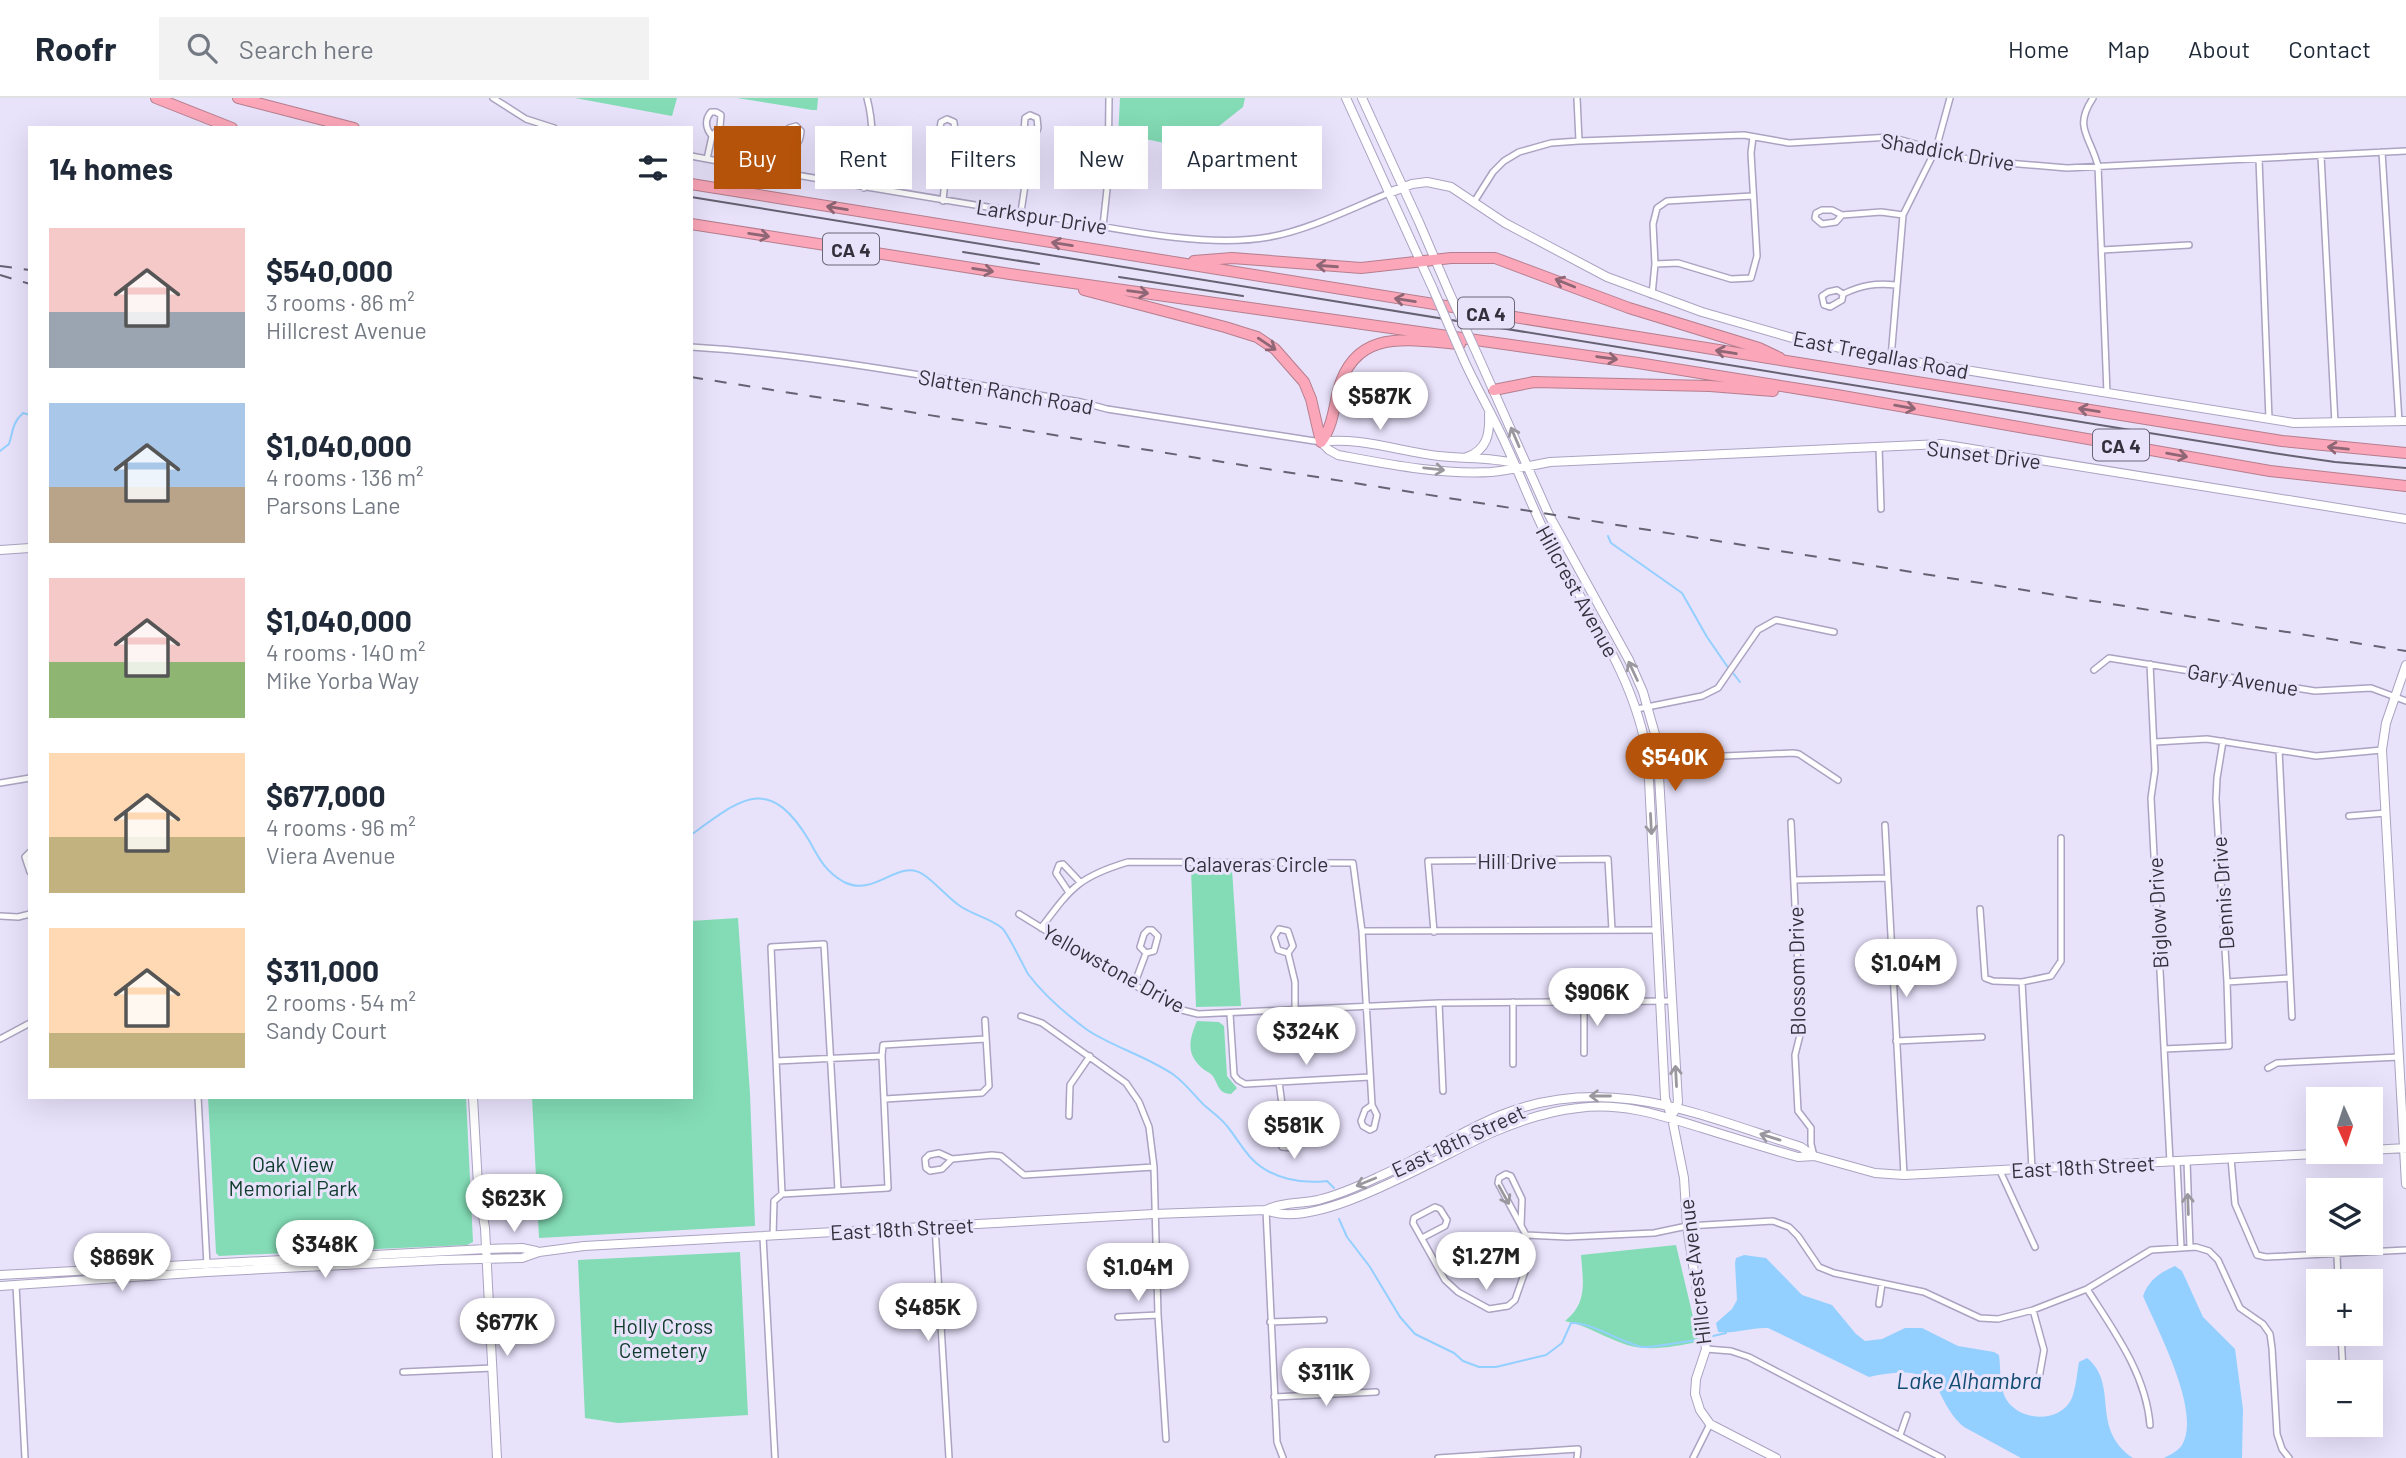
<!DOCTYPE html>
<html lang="en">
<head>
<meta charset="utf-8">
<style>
  :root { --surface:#fff; --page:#f2f2f3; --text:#1f2937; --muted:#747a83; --line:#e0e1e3; --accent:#b45309 }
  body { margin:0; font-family:Barlow,sans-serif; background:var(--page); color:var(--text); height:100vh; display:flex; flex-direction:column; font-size:26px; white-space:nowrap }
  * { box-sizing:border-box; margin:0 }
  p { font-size:23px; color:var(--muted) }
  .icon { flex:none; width:38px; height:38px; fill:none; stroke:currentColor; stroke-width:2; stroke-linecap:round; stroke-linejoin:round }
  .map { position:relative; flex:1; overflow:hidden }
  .drawer { position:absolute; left:28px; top:28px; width:665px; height:973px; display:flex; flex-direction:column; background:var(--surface); border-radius:0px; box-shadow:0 7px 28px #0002 }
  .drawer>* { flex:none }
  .banner { position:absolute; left:714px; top:28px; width:665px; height:63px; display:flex; gap:14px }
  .needle { width:46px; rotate:177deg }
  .tools { position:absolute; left:2306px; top:989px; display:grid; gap:14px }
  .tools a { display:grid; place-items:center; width:77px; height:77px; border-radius:0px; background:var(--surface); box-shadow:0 7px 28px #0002; font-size:35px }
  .price { position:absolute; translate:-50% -60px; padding:0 16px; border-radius:24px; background:#fff; color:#222; font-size:23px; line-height:46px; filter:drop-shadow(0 2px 4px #0008) }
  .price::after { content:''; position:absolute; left:50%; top:42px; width:21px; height:16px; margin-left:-10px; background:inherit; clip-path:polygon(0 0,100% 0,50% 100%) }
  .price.selected { background:var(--accent); color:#fff }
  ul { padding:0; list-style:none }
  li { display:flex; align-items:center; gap:21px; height:175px; padding:0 21px }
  li span { display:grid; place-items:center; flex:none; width:196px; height:140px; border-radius:0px; color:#555 }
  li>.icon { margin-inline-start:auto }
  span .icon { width:84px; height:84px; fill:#fffc; stroke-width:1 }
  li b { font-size:30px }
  h2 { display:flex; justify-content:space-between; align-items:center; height:84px; padding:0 21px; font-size:30px }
  .chip { padding:0 24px; border-radius:0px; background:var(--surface); box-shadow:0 7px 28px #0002; font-size:24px; line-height:63px }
  .chip.selected { background:var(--accent); color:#fff }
  header { display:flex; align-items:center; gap:42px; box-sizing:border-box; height:98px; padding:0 35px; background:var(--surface); border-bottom:2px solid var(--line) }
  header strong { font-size:33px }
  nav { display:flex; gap:38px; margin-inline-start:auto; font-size:24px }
  .search { width:490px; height:63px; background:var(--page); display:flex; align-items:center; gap:18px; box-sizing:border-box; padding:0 24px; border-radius:0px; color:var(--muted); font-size:26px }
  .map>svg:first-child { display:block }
  .green { fill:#83dcb5 }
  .water { fill:#94d0ff }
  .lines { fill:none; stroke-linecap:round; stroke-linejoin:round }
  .stream { stroke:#94d0ff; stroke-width:2 }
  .street-casing { stroke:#aba3c1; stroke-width:8 }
  .secondary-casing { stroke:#aba3c1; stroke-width:10 }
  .highway-casing { stroke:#b57e8e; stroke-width:12 }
  .street { stroke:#fff; stroke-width:5 }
  .secondary { stroke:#fff; stroke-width:8 }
  .highway { stroke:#fba7b9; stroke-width:10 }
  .tram { stroke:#666272; stroke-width:2 }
  .rail { stroke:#666272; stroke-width:2; stroke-dasharray:12 12; stroke-linecap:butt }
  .secondary-bridge-casing { stroke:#aba3c1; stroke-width:10; stroke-linecap:butt }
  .secondary-bridge { stroke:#fff; stroke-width:8 }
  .oneway { stroke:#8e6675 }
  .oneway2 { stroke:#9a989e }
  .labels { text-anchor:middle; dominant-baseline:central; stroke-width:6; stroke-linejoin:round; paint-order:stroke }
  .shield { fill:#e8e2fb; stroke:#6a6676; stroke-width:2 }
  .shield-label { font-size:19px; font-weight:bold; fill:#34313d }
  .street-label { font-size:21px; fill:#34313d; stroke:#e8e2fb }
  .park-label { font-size:21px; fill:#0f3b2b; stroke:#e8e2fb }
  .water-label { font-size:23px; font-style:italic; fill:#124c72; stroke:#e8e2fb }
</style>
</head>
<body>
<header>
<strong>Roofr</strong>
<div class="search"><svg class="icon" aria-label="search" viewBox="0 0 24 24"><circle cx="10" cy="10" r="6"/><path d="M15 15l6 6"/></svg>Search here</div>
<nav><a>Home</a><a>Map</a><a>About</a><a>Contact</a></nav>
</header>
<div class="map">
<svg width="2406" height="1360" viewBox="0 0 2406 1360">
  <rect width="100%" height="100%" fill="#e8e2fb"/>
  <path class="green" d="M575 0H677L672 18Z
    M737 0H818L817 12H812Z
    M1120 0H1245L1243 9 1195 47 1184 49 1150 42 1118 40Z
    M1191 771H1232L1241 908 1196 909Z
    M738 820 750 996 755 1128 539 1140 532 999H691V823Z
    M1197 923 1219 924 1224 928 1227 978 1237 990 1231 996C1217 995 1219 986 1212 977 1209 974 1205 973 1202 970 1186 956 1189 942 1197 923Z
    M208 999H466L473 1144 467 1147 219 1158 216 1155Z
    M1676 1147 1699 1244C1674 1248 1651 1254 1627 1247 1605 1240 1587 1227 1565 1223 1588 1205 1583 1184 1581 1157Z
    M740 1154 748 1317 618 1325 585 1320 578 1162Z"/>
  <path class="water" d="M1744 1157 1766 1160 1802 1197 1832 1207 1856 1236 1865 1243 1882 1241 1905 1230H1922L1958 1248 1994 1254 1999 1257C2001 1270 1999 1289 2006 1301 2019 1323 2058 1326 2071 1302 2076 1291 2077 1275 2079 1264L2087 1260C2120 1287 2089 1330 2133 1360H2021L1964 1329C1952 1319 1946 1307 1939 1293 1924 1268 1893 1274 1869 1279L1768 1230C1751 1229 1735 1236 1718 1234L1716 1225 1732 1211 1737 1202 1735 1165 1736 1160Z
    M2175 1168 2182 1173 2203 1219 2235 1251 2243 1311 2242 1360H2164C2170 1357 2178 1353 2182 1347 2202 1314 2157 1231 2143 1198 2149 1182 2159 1175 2175 1168Z"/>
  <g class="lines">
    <path class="stream" d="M0 353 9 346C13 334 12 325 23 315L30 317
      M1608 438 1611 445 1682 495 1707 539 1729 571
      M1733 575 1740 584
      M691 737C742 700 769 675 810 744 819 761 826 774 844 784 876 800 898 759 924 777 937 786 947 799 960 808 973 817 990 820 1002 830 1007 834 1023 867 1028 876 1043 896 1066 916 1086 931 1110 948 1147 958 1174 977 1185 985 1194 997 1204 1007 1212 1014 1221 1020 1227 1028 1236 1039 1243 1052 1253 1062 1272 1081 1302 1086 1327 1083L1334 1090
      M1339 1121 1347 1139 1370 1169 1400 1219 1415 1236 1454 1255 1463 1263 1479 1269H1496L1546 1257 1562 1245 1571 1225C1590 1223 1623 1246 1643 1249 1652 1250 1686 1243 1697 1242
      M1713 1238 1726 1235"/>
    <defs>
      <path id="street" d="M493 0 526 21 554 30
        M1577 0 1579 43
        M2093 0C2073 30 2090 37 2098 68L2107 295
        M2382 54 2399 324
        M691 58C808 80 925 99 1043 118 1109 129 1203 151 1269 139 1309 132 1352 110 1389 95
        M2321 58 2335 325
        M707 61 712 38 720 29 721 17 716 14H711C704 22 706 31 712 38
        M2259 61 2269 321
        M786 76C787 70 788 58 791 53 797 44 800 46 801 33L796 28 789 30C784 38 785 46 791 52
        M864 90C873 60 875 30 867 0
        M943 103 948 50 955 34 954 24 947 21 941 24C939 35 942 41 948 50
        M1474 104 1493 74 1504 63 1519 54 1551 45 1579 43 1744 37 1789 45 1891 39 1971 62 2067 70 2406 53
        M1822 112H1832L1842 117 1836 124 1822 126 1815 120 1816 115Z
        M1021 114 1031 47 1038 30 1037 20 1030 17 1025 20 1024 34 1031 51
        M1842 117 1881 114 1903 117
        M1103 128 1108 82 1109 0
        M2102 152 2189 147
        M1655 166 1678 165 1731 181 1751 180 1757 158 1751 55 1753 39
        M1843 196 1837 192 1828 194 1822 198 1824 207 1830 209 1842 202 1843 196C1862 187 1875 185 1896 187
        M1652 197 1655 166 1653 126 1657 110 1667 103 1752 98
        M691 249C822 257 952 283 1081 304L1107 311 1321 344
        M1891 260 1903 117 1936 51 1950 0
        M1879 349 1881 411
        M2150 566 2155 672 2151 700 2170 1064
        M2094 572 2109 560 2315 593 2371 590 2406 603
        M1637 611 1702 598 1718 590 1758 532 1776 522 1834 534
        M2155 644 2207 641 2316 658 2382 652
        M2279 652 2292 919
        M1658 661 1793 655 1799 656 1838 682
        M0 685 30 680
        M2349 718 2386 715
        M1791 724 1801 933 1795 957 1798 1013 1811 1030V1046L1814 1058
        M1885 727 1904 1077
        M30 754 25 759 30 774
        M1795 782 1888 780
        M1068 793 1056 775 1059 767 1063 766 1080 784
        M1980 811 1985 880 1993 883 2022 884 2032 1071
        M1019 816 1134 887 1178 911 1198 916 1439 905 1672 903
        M0 818 18 819 30 816
        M1041 830C1071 790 1078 779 1128 764L1353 765 1362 833 1372 1007 1377 1017 1374 1030 1370 1032 1363 1028 1361 1023 1365 1012 1372 1007
        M1362 833 1657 832
        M1434 834 1428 763 1608 761 1612 832
        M1288 855 1278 852 1274 839 1279 831 1288 833 1293 848 1288 855 1295 884V912
        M2022 884 2051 878 2061 863V740
        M2227 884 2290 880
        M1134 887 1146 855 1154 853 1158 838 1152 832H1148L1144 836 1140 849 1146 855
        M1439 905 1443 993
        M1230 916 1234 977 1238 982 1245 986 1370 979
        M1021 918 1042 925 1126 985 1139 1004 1149 1029 1154 1069 1158 1217 1166 1341
        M0 941 30 925
        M1896 943 1982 939
        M2164 951 2229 948 2227 884 2216 701 2217 680 2223 643
        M1584 955V905
        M776 963 882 958
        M1513 966V904
        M2268 970 2277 965 2399 959
        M1279 984 1285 1029C1279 1036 1278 1041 1282 1049L1293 1050 1295 1044 1292 1031 1285 1029
        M198 999 207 1167
        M885 1001 982 995 989 988 985 922
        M1069 1018 1070 987 1090 958
        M2231 1060 2235 1106 2257 1157 2266 1159 2406 1152
        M952 1061 942 1071 930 1073 926 1070 925 1061 929 1057 939 1055 952 1061 992 1057 1001 1058 1024 1077 1154 1069
        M2187 1063 2190 1149
        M2177 1064 2181 1149
        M2000 1073 2035 1149
        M782 1096 771 849 824 846 838 1092
        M1266 1112 1277 1344 1283 1360
        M935 1128 949 1360
        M1526 1137 1567 1139 1654 1135 1687 1128 1773 1123 1789 1129 1798 1138 1819 1169 1834 1175 1924 1194 1980 1220 1998 1221 2033 1212 2087 1191 2151 1152 2196 1149 2209 1153 2218 1162 2240 1210 2263 1226 2270 1236 2272 1250 2277 1336 2282 1351 2289 1360
        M773 1138 774 1103 782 1096 888 1090 882 958 883 947 986 941
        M763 1139 775 1360
        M1422 1140 1445 1128 1447 1122 1440 1111 1435 1109 1414 1120 1413 1125 1445 1182 1458 1194 1489 1211 1508 1208 1515 1202 1528 1165 1526 1137 1498 1085 1499 1080 1506 1076 1511 1078 1522 1101 1521 1128
        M2337 1156 2338 1183
        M16 1187 25 1360
        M2087 1191C2114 1233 2146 1276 2150 1327
        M1879 1206 1882 1186
        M2033 1212 2044 1252 2039 1280
        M1118 1219 1158 1217
        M1270 1224 1324 1222
        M2341 1236 2343 1274
        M1706 1251 1731 1253 1749 1259 1942 1360
        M403 1274 493 1270
        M1274 1299 1376 1294
        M1900 1337 1907 1317
        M1438 1360 1578 1351 1577 1360
        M1693 1360 1710 1326"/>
      <path id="secondary" d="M1346 0 1433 191
        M1362 0 1419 124 1449 194
        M1389 95 1412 86 1427 84 1451 89 1505 125 1607 179 1702 214 1796 241 1891 260 2294 325 2406 323
        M1478 258 1549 417 1629 562 1643 594 1655 636 1658 661 1678 1004 1674 1014
        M1463 260C1474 285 1487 307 1499 332 1518 370 1532 411 1552 449 1590 518 1637 583 1648 662L1665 1000 1672 1020 1684 1080 1687 1128 1706 1251 1696 1281 1695 1296 1700 1312 1710 1326 1776 1360
        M1321 344 1329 352 1338 357C1387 366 1441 377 1491 374 1510 372 1530 368 1550 364L1941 346 2406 421
        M1321 344C1357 338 1402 354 1439 358 1464 361 1490 359 1514 365
        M1467 359C1487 352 1490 336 1489 316
        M0 452 30 450
        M2406 567 2386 625 2382 652 2406 1086
        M473 999 478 1087 485 1130 497 1360
        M2371 1052 2406 1050
        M1266 1112C1317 1136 1445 1054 1496 1033 1522 1022 1549 1013 1578 1010 1622 1004 1660 1017 1702 1030 1734 1040 1766 1050 1798 1059L1814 1058 1875 1075 1904 1077 2354 1054
        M0 1177 486 1151 522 1150 536 1153
        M0 1188 207 1174 441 1162 522 1160 539 1154 584 1148 1154 1116 1266 1112C1282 1104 1300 1106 1318 1102 1338 1097 1359 1088 1378 1079 1420 1061 1459 1034 1501 1017 1608 974 1699 1017 1801 1049L1814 1058"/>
      <path id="highway" d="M156 0 232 30
        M238 0 354 30
        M691 86 2282 343 2406 355
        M691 126 1010 176 1638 265 1837 297 2270 373 2406 388
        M1194 163 1232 160 1361 170 1451 160H1495L1629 210 1759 250 1780 260
        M1084 192 1225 229 1257 239 1275 251 1304 284 1311 301 1321 344
        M1494 292 1534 284 1710 288 1773 293
        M1321 344C1332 330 1334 310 1338 293 1355 229 1408 242 1460 246"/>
    </defs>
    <use href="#street" class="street-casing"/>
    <use href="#secondary" class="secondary-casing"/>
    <use href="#highway" class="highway-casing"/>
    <use href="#street" class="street"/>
    <use href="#secondary" class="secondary"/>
    <use href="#highway" class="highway"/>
    <path class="tram" d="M691 99 2273 355 2335 364 2406 370
      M963 154 1039 166
      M1119 179 1243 198"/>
    <path class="rail" d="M0 168 30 172
      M0 177 30 186
      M691 279 2406 553"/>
    <defs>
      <path id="secondary-bridge" d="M1433 191 1463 260
        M1449 194 1478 258"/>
    </defs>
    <use href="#secondary-bridge" class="secondary-bridge-casing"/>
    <use href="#secondary-bridge" class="secondary-bridge"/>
  </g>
  <defs><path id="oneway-shaft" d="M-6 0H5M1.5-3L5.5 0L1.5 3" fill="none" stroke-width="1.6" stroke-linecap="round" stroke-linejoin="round" transform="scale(1.75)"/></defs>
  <g class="oneway">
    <use href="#oneway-shaft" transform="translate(837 110) rotate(-171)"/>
    <use href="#oneway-shaft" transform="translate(759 137) rotate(9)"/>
    <use href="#oneway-shaft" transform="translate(1062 146) rotate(-171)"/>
    <use href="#oneway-shaft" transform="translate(1327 168) rotate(-176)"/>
    <use href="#oneway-shaft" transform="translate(983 172) rotate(9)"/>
    <use href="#oneway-shaft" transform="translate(1565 185) rotate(-158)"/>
    <use href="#oneway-shaft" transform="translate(1138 194) rotate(8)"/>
    <use href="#oneway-shaft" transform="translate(1405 202) rotate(-171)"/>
    <use href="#oneway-shaft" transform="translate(1267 246) rotate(34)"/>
    <use href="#oneway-shaft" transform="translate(1726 254) rotate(-171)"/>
    <use href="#oneway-shaft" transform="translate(1607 260) rotate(8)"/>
    <use href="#oneway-shaft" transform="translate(1905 309) rotate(10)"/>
    <use href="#oneway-shaft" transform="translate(2089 312) rotate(-171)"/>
    <use href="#oneway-shaft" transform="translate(2338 350) rotate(-174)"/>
    <use href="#oneway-shaft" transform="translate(2177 357) rotate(10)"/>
  </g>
  <g class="oneway2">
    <use href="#oneway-shaft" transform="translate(1515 339) rotate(-113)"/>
    <use href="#oneway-shaft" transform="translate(1434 371) rotate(6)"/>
    <use href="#oneway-shaft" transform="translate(1633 573) rotate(-115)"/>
    <use href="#oneway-shaft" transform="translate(1651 726) rotate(87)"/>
    <use href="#oneway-shaft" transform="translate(1676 978) rotate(-93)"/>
    <use href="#oneway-shaft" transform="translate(1600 998) rotate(180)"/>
    <use href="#oneway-shaft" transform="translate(1770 1039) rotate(-163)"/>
    <use href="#oneway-shaft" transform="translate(1366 1084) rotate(158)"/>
    <use href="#oneway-shaft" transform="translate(1504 1097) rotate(61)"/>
    <use href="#oneway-shaft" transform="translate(2188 1106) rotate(-92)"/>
  </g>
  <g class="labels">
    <g class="shield">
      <rect x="823" y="135.5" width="56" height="31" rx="5"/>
      <rect x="1458" y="199.5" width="56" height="31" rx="5"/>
      <rect x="2093" y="331.5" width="56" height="31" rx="5"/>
    </g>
    <g class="shield-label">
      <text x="851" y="151">CA 4</text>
      <text x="1486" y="215">CA 4</text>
      <text x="2121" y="347">CA 4</text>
    </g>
    <g class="street-label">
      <text transform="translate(1948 53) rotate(10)">Shaddick Drive</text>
      <text transform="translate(1042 118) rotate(9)">Larkspur Drive</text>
      <text transform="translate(1881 256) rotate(11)">East Tregallas Road</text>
      <text transform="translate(1006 293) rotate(10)">Slatten Ranch Road</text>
      <text transform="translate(1984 356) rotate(7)">Sunset Drive</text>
      <text transform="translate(1578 493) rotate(61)">Hillcrest Avenue</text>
      <text transform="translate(2243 581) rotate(9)">Gary Avenue</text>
      <text x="1517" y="762">Hill Drive</text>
      <text x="1256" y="765">Calaveras Circle</text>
      <text transform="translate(2222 795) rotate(-94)">Dennis Drive</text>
      <text transform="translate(2157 815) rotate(-93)">Biglow Drive</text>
      <text transform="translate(1114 870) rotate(29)">Yellowstone Drive</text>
      <text transform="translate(1796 873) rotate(-91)">Blossom Drive</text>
      <text transform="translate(1458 1042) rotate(-25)">East 18th Street</text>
      <text transform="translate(2083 1068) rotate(-3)">East 18th Street</text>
      <text transform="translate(902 1130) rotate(-3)">East 18th Street</text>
      <text transform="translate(1694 1174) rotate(-97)">Hillcrest Avenue</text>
    </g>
    <g class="park-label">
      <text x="293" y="1065">Oak View<tspan x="293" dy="24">Memorial Park</tspan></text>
      <text x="663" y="1227">Holly Cross<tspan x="663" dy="24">Cemetery</tspan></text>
    </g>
    <g class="water-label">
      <text x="1969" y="1282">Lake Alhambra</text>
    </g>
  </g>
</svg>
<div class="tools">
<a><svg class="needle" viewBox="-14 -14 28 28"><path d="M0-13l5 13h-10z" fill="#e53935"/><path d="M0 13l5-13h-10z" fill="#747a83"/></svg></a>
<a><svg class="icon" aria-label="layers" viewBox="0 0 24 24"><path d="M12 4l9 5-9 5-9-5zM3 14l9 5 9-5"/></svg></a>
<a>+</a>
<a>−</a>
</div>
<b class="price" style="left:1380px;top:334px">$587K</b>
<b class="price selected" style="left:1675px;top:695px">$540K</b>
<b class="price" style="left:1906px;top:901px">$1.04M</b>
<b class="price" style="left:1597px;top:930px">$906K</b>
<b class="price" style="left:1306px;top:969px">$324K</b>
<b class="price" style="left:1294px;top:1063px">$581K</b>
<b class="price" style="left:514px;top:1136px">$623K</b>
<b class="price" style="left:325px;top:1182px">$348K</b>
<b class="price" style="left:1486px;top:1194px">$1.27M</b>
<b class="price" style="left:122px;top:1195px">$869K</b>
<b class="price" style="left:1138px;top:1205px">$1.04M</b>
<b class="price" style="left:928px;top:1245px">$485K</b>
<b class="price" style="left:507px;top:1260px">$677K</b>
<b class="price" style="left:1326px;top:1310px">$311K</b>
<div class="banner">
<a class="chip selected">Buy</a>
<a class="chip">Rent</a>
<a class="chip">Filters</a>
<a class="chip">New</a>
<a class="chip">Apartment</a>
</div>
<section class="drawer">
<h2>14 homes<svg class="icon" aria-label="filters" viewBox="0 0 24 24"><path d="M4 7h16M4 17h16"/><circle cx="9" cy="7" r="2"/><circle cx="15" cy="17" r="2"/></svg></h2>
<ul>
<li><span style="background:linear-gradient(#f6c9c9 60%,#9aa5b1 0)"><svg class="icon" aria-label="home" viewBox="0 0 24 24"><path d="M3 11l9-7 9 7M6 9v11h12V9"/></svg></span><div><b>$540,000</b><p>3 rooms · 86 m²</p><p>Hillcrest Avenue</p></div></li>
<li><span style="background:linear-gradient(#a9c7e8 60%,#b9a48a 0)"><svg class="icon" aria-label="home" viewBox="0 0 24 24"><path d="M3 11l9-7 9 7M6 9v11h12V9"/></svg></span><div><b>$1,040,000</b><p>4 rooms · 136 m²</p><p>Parsons Lane</p></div></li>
<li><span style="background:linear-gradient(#f6c9c9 60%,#8fb573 0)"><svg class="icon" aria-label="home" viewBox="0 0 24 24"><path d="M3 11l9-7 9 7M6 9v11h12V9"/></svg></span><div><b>$1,040,000</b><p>4 rooms · 140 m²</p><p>Mike Yorba Way</p></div></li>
<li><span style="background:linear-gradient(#ffd9b3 60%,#c2b280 0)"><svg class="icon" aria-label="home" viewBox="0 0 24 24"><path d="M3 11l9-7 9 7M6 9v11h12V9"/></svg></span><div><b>$677,000</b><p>4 rooms · 96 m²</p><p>Viera Avenue</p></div></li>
<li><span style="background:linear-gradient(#ffd9b3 75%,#c2b280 0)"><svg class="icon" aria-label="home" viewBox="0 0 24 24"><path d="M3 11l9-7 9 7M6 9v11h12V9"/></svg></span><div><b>$311,000</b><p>2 rooms · 54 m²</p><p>Sandy Court</p></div></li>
</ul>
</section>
</div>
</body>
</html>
